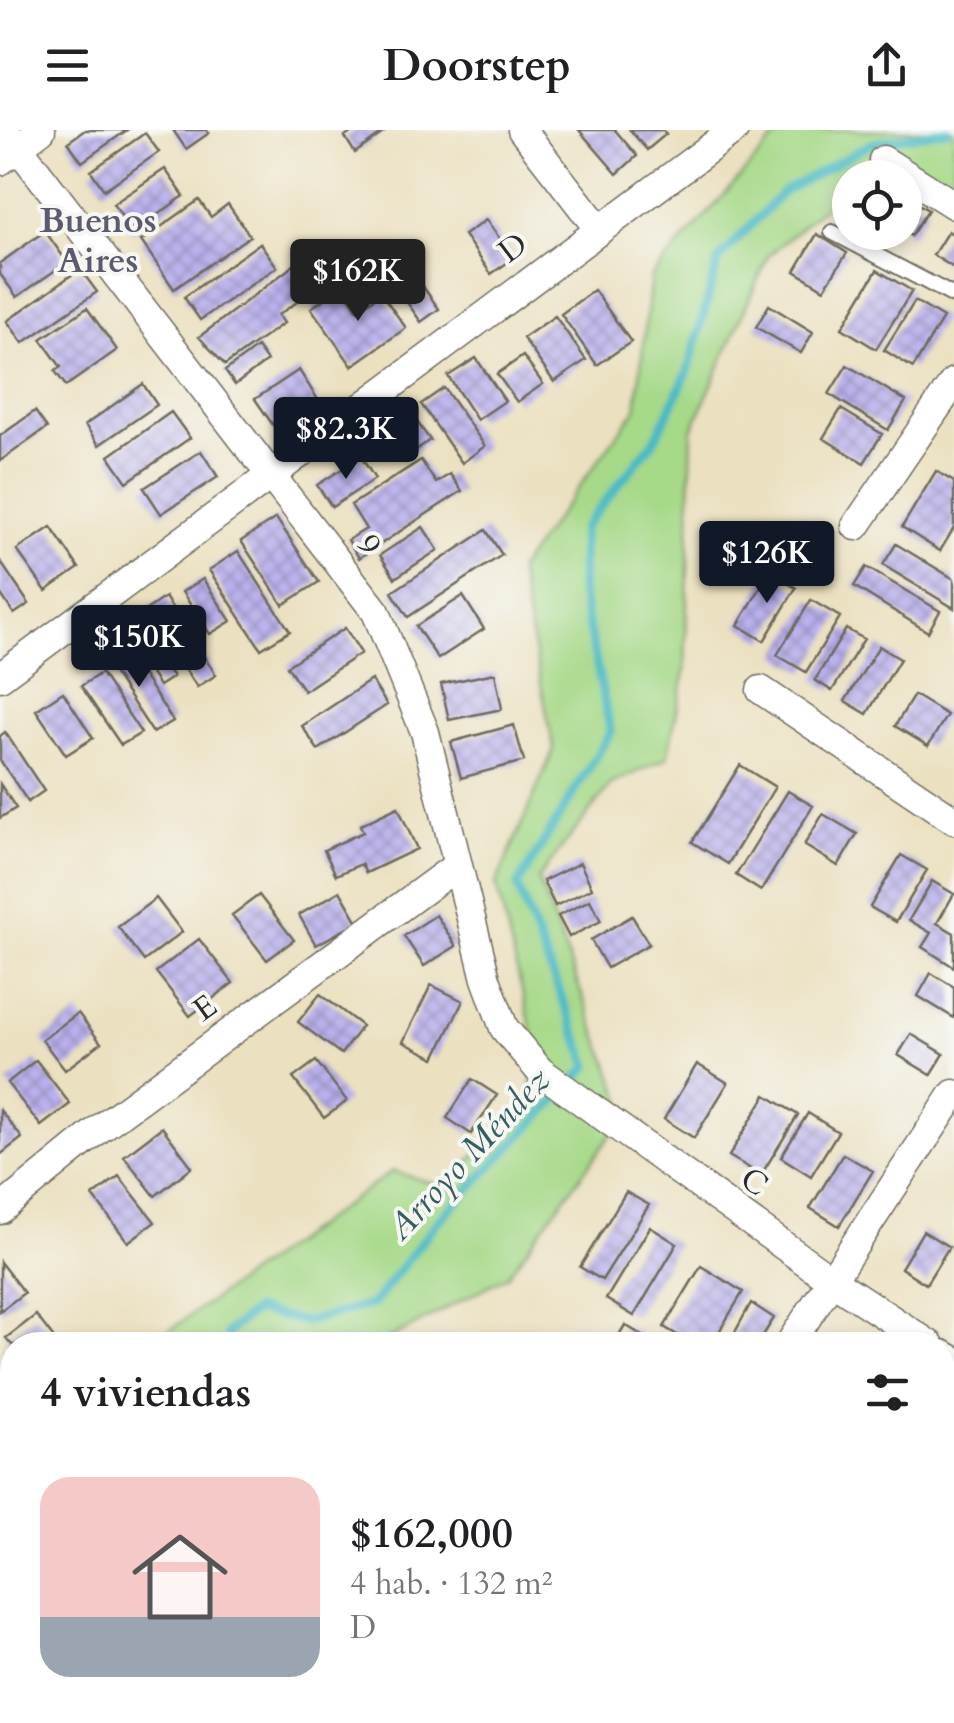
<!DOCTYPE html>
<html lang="es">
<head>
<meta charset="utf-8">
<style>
  :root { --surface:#fff; --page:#f6f6f6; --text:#202124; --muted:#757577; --accent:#111827 }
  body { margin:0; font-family:Cardo,serif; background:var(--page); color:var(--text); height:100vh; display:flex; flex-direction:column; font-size:38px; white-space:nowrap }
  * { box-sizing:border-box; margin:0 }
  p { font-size:32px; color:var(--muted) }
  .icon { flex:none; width:55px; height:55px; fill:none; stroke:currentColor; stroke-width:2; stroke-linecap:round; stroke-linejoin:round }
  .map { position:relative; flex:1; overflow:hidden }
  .drawer { position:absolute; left:0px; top:1202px; width:955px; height:392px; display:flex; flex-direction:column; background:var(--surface); border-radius:40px 40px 0 0; box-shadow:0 5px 15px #0003 }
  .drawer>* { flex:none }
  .tools { position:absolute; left:832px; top:30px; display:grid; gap:20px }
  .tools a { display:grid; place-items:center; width:90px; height:90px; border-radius:50%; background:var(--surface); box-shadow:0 5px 15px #0003; font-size:50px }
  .price { position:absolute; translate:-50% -85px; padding:0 22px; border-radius:10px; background:var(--accent); color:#fff; font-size:32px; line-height:65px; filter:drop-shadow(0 2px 5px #0008) }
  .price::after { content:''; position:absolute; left:50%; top:60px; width:30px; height:22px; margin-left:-15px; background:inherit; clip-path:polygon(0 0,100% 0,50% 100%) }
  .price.active { background:#222; color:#fff }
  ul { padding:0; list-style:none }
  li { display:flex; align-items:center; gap:30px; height:250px; padding:0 40px }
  li span { display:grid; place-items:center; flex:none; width:280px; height:200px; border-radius:30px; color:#555 }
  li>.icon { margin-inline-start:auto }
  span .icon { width:120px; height:120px; fill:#fffc; stroke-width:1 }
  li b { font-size:42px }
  h2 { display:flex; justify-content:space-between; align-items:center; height:120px; padding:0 40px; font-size:42px }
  header { display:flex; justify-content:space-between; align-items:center; height:130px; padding:0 40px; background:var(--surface); font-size:45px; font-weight:600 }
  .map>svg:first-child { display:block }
  .grass { fill:#a6d988; stroke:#68825a; stroke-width:2.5 }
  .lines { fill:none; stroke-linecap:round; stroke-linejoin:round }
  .stream { stroke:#4bbac3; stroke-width:9 }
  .building { fill:url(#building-cross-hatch) }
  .service-casing { stroke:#6e6a5f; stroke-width:18 }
  .minor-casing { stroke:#6e6a5f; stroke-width:31 }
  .service { stroke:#fff; stroke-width:14 }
  .minor { stroke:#fff; stroke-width:28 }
  .labels { text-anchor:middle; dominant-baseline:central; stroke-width:8; stroke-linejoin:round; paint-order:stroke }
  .street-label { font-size:32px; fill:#2b2b2b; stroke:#f6f6f2 }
  .neighbourhood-label { font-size:35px; font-weight:bold; fill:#5d5a6f; stroke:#f6f6f2 }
  .water-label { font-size:35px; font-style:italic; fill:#365d60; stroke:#f6f6f2 }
</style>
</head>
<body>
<header><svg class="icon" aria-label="menu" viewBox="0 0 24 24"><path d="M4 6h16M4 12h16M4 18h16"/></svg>Doorstep<svg class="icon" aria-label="share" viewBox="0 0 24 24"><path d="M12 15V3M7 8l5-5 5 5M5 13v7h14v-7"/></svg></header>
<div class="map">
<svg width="954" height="1593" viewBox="0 0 954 1593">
  <defs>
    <pattern id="building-cross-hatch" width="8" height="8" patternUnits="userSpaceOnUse" patternTransform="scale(2.5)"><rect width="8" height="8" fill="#bab0ed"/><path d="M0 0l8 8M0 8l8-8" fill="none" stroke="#978fc0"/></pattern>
  </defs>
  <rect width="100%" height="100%" fill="#f6f6f2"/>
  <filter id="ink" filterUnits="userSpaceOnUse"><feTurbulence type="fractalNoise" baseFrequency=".01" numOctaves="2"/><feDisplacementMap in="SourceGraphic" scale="20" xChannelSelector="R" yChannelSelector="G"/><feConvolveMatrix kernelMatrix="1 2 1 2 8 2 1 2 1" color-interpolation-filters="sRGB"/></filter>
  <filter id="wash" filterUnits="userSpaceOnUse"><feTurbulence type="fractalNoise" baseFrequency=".0048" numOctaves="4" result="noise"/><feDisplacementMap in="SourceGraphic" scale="40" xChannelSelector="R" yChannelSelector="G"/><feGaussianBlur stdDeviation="2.25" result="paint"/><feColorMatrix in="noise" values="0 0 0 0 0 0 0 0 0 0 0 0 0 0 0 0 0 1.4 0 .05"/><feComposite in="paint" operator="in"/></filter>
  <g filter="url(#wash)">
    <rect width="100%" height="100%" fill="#ebe0bf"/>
    <path class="grass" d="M804 0H954V52L873 34 857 47 850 48V54L768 126 692 300 685 542 667 628 611 654 538 749 627 983 507 1146 378 1215H149L393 1041 444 1057 526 972 539 930 496 754 554 619 518 440 636 279 651 147 774 9Z
      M12 1307V1481L0 1498V1315Z"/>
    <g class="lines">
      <path class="stream" d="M225 1215 228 1202 255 1180 305 1192 373 1174 437 1092 589 936 517 756 611 602 581 462 583 398 655 310 688 241 719 129 783 62 873 13 948 0
        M0 1323 12 1318"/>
    </g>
    <g id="blocks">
      <path class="building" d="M85 0H127L82 32 68 12Z
        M173 0H206L209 3 186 19Z
        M355 0H387L355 23 345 7Z
        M579 0H615L637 26 617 44Z
        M630 0H663L666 4 647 20Z
        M145 3 159 22 104 60 91 41Z
        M165 39 184 66 133 102 113 74Z
        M905 66 928 80 911 106 905 102Z
        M199 70 211 87 228 74 250 106 174 159 141 111Z
        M486 90 514 128 491 144 464 105Z
        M45 101 67 132 17 167 0 144V133Z
        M948 101 954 105V138L933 125Z
        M817 104 847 123 824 159 795 141Z
        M260 113 277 137 200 190 184 167Z
        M306 126 325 153 278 185 284 193 225 235 199 207Z
        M408 136 439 179 421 192 390 148Z
        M80 139 97 162 23 213 7 191Z
        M877 140 912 161 876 219 842 198Z
        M342 157 358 180 381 163 406 198 352 236 311 178Z
        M594 160 631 212 597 235 561 184Z
        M915 171 943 188 913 238 884 220Z
        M769 175 813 202 801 223 756 197Z
        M87 178 117 220 66 256 55 241 61 237 41 209Z
        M555 186 586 230 554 252 523 208Z
        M257 217 267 231 235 255 225 241Z
        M523 226 543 254 517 272 497 244Z
        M476 228 505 271 477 290 448 246Z
        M847 235 906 271 888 300 829 264Z
        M299 240 318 270 275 298 255 269Z
        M143 254 157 275 99 315 85 295Z
        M444 258 485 316 462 333 421 274Z
        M841 279 882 304 864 333 823 308Z
        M35 281 47 298 0 331V306Z
        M171 282 190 308 127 352 109 326Z
        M410 282 430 310 403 329 384 301Z
        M201 321 218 347 161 384 144 358Z
        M361 327 375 349 332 377 317 355Z
        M421 330 436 353 450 344 462 361 359 428 348 410 366 399 351 375Z
        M936 341 954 352V398L940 421 902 397Z
        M276 388 319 452 283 475 241 411Z
        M51 397 79 438 46 461 17 420Z
        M423 397 438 420 395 448 380 425Z
        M486 400 502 425 408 487 392 462Z
        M896 414 954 449V478L883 435Z
        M238 421 290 501 261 519 209 440Z
        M0 431 29 474 14 484 0 463Z
        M866 437 940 481 928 502 854 456Z
        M770 442 796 458 764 511 738 495Z
        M203 449 231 491 210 504 182 462Z
        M463 466 484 499 438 529 416 496Z
        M165 467 216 545 197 557 146 480Z
        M811 470 840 487 806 542 777 525Z
        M136 490 173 547 159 556 122 500Z
        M345 498 361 523 304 561 287 536Z
        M846 499 864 509 832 561 815 550Z
        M879 516 900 529 867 584 845 571Z
        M124 517 173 591 153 603 105 530Z
        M101 543 141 603 121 615 81 556Z
        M495 543 502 579 449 590 441 554Z
        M371 550 387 575 318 620 302 596Z
        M63 562 93 608 66 625 36 580Z
        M914 565 947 585 928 616 895 596Z
        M514 595 524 631 461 648 451 612Z
        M5 602 44 661 28 672 0 630V606Z
        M740 635 775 657 728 734 692 712Z
        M0 654 16 678 0 688Z
        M788 661 813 676 761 761 736 745Z
        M398 677 417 719 366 743 361 734 336 745 324 720 363 702 360 695Z
        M823 684 857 704 838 736 804 715Z
        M901 725 927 740 896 792 870 777Z
        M580 733 592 758 555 776 543 751Z
        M932 751 954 764 937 793 954 803V837L922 817 931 803 909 790Z
        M340 761 358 792 316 815 299 785Z
        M259 765 294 810 267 830 232 785Z
        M156 768 182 802 144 831 118 797Z
        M590 770 601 791 569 807 558 786Z
        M436 785 456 816 424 836 404 806Z
        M632 786 649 814 607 838 591 810Z
        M199 809 233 853 190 886 156 842Z
        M931 843 954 857V888L918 866Z
        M431 855 463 871 435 928 403 912Z
        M320 864 362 896 341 924 298 892Z
        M78 883 101 913 65 940 42 910Z
        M911 904 944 924 931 945 898 925Z
        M36 930 70 974 41 996 7 953Z
        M316 931 347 971 324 988 293 948Z
        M697 934 728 953 694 1008 664 989Z
        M472 949 497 965 471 1004 447 988Z
        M766 965 798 985 761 1045 729 1026Z
        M0 980 22 1008 0 1025Z
        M808 983 838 1002 811 1046 781 1027Z
        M162 997 192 1037 155 1066 124 1026Z
        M843 1024 873 1041 839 1096 810 1078Z
        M119 1046 155 1092 128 1112 93 1066Z
        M626 1062 649 1075 602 1150 580 1137Z
        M650 1097 677 1114 634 1186 606 1169Z
        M923 1101 949 1117 926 1154 901 1138Z
        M0 1132 24 1163 0 1181Z
        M701 1136 743 1162 711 1215H694L664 1197Z
        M751 1173 774 1188 757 1215H728Z
        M36 1185 59 1215H12L6 1208Z
        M625 1195 648 1209 645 1215H613Z
        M942 1273 954 1280V1337L942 1331Z
        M954 1554V1593H947L935 1585 942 1582V1572Z
        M164 1582H206L198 1593H178Z
        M376 1582H394L413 1593H370Z
        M494 1582H521L513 1593H493L489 1589Z
        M530 1582H561L553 1593H522Z
        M689 1582H725L718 1593H693L686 1588Z
        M736 1582H772L766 1593H729Z
        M790 1582H810L817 1587 813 1593H783Z"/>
    </g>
  </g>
  <g filter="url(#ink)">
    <use href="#blocks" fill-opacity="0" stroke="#6e6a5f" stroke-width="2.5"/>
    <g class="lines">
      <defs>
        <path id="service" d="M832 102 954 166"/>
        <path id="minor" d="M5 0 376 482 425 602 486 849 504 898 540 941 833 1151 930 1215
          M522 0 598 98
          M883 30 954 75
          M0 31 41 0
          M856 396 954 252
          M0 547 734 0
          M761 560 954 690
          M0 1080 99 999 455 737
          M789 1215 954 964
          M942 1224 954 1231
          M97 1582 113 1593
          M644 1582 660 1593
          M305 1593 313 1582"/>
      </defs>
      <use href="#service" class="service-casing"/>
      <use href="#minor" class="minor-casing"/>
      <use href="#service" class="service"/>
      <use href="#minor" class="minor"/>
    </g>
  </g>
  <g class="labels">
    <g class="street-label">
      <text transform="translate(513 118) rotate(-37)">D</text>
      <text transform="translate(369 415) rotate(54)">9</text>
      <text transform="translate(205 878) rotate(-36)">E</text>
      <text transform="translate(754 1052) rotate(36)">C</text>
    </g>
    <g class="neighbourhood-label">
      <text x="98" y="91">Buenos<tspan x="98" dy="40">Aires</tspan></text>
    </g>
    <g class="water-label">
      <text transform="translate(469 1024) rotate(-47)">Arroyo Méndez</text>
    </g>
  </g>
</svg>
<div class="tools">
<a><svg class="icon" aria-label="locate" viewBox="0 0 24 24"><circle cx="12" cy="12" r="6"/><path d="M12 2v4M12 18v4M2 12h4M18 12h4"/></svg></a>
</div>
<b class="price active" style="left:358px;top:194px">$162K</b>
<b class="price" style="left:346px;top:352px">$82.3K</b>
<b class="price" style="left:767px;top:476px">$126K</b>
<b class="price" style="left:139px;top:560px">$150K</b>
<section class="drawer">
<h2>4 viviendas<svg class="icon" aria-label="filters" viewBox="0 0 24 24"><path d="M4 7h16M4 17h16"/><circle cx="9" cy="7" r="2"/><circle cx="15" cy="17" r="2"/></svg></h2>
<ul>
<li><span style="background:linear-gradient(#f6c9c9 70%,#9aa5b1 0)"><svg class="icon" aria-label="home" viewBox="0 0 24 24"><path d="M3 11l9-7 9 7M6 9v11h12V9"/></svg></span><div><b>$162,000</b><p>4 hab. · 132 m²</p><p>D</p></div></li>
</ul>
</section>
</div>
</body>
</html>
